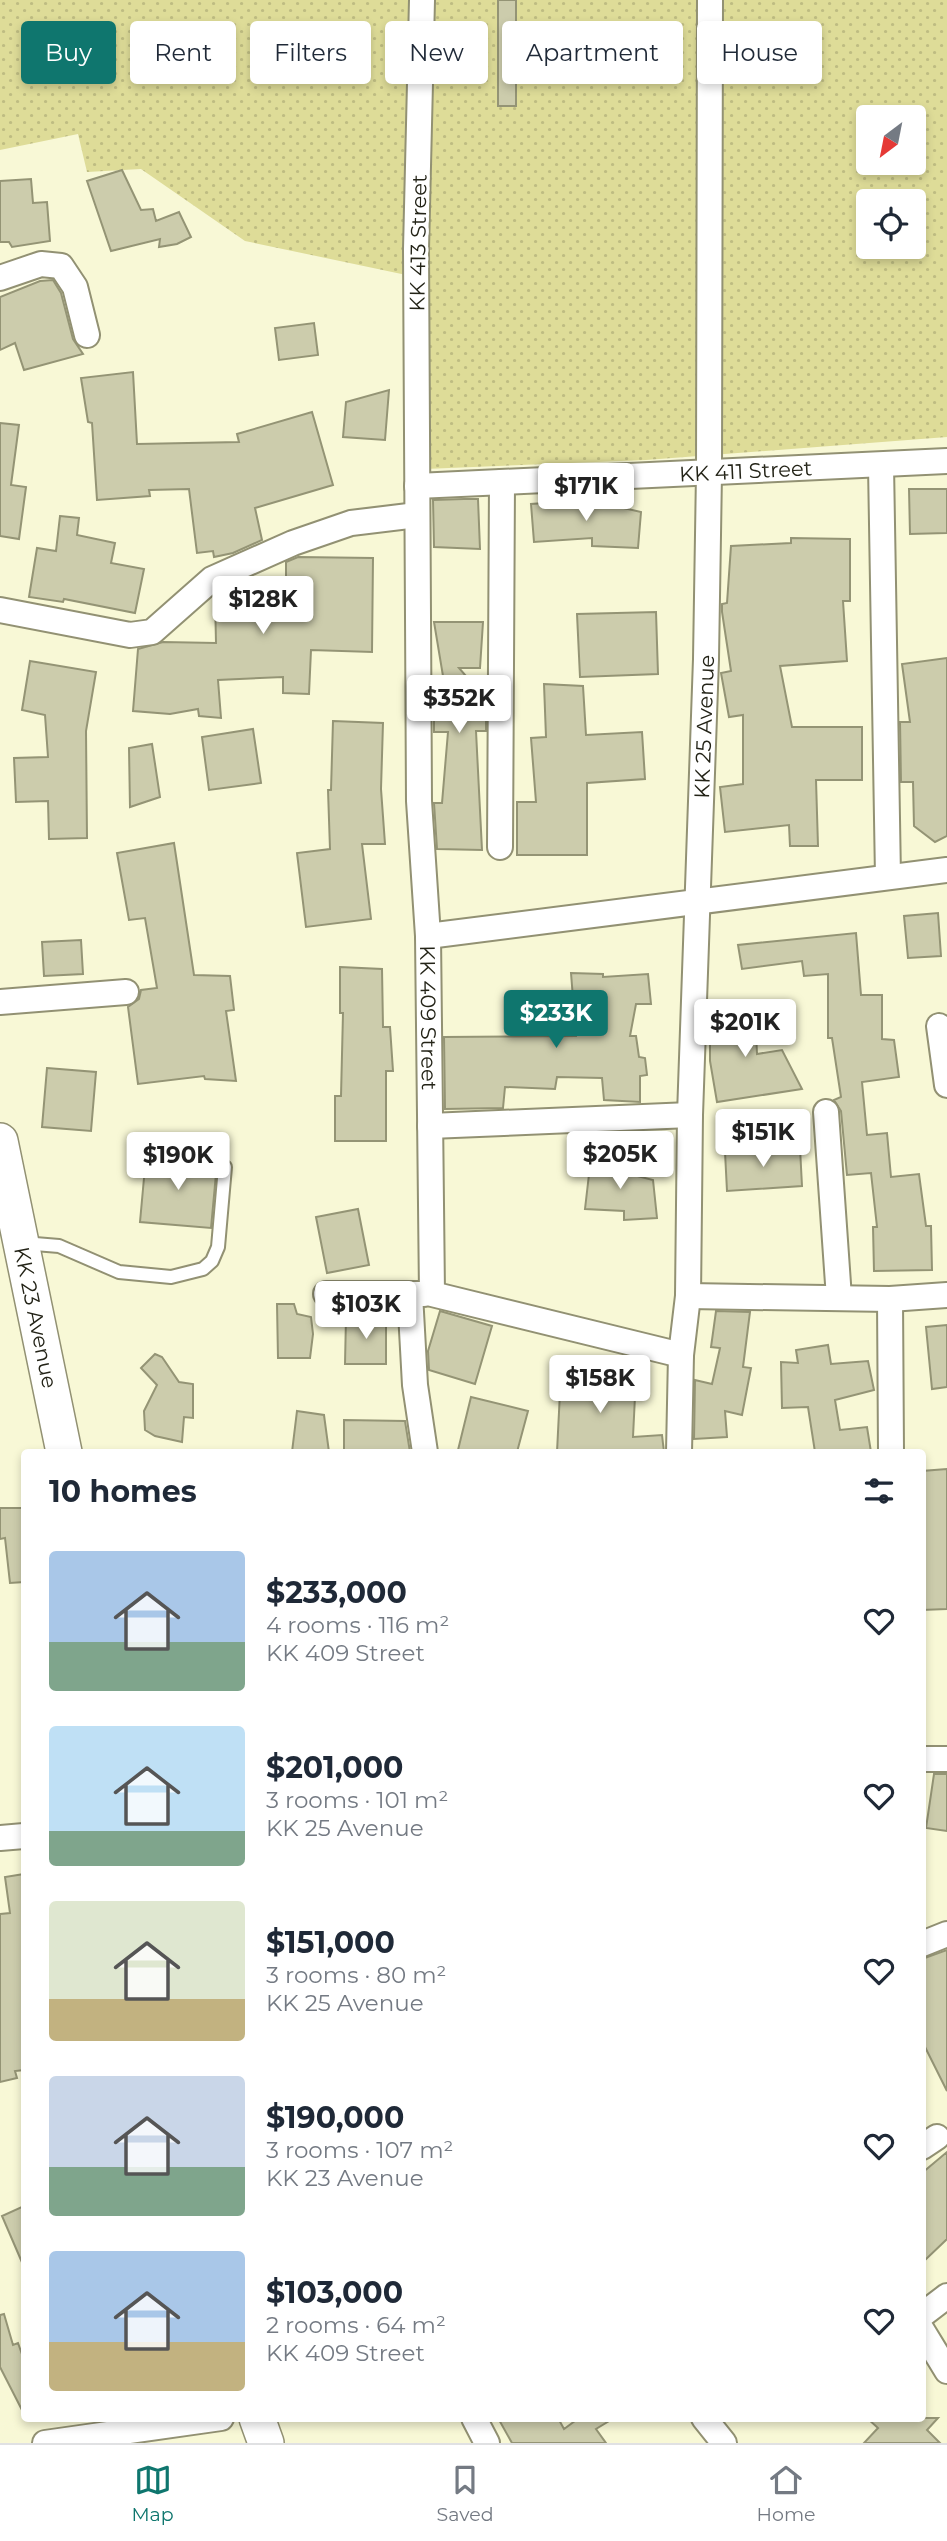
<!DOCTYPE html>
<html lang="en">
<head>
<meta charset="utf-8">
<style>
  :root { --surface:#fff; --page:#f2f2f3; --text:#1f2937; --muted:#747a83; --line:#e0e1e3; --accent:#0f766e }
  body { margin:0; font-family:Montserrat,sans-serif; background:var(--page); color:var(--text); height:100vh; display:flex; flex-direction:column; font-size:26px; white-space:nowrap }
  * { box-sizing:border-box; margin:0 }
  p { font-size:23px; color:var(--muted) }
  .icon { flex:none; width:38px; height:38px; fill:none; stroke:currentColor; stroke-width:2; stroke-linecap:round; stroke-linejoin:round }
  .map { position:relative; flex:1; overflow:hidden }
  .panel { position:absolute; left:21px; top:1449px; width:905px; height:973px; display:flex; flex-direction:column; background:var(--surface); border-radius:7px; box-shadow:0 4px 10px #0003 }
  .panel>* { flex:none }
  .top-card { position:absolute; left:21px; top:21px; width:906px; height:63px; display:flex; gap:14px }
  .needle { width:46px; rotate:212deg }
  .controls { position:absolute; left:856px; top:105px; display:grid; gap:14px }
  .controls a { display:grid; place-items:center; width:70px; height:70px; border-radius:7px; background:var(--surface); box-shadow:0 4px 10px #0003; font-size:35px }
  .price { position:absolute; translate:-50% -60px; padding:0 16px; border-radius:7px; background:#fff; color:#222; font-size:23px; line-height:46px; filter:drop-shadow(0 2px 4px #0008) }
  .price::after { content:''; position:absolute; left:50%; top:42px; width:21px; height:16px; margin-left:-10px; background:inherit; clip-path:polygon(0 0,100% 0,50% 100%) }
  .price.current { background:var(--accent); color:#fff }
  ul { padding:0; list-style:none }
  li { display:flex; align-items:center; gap:21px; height:175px; padding:0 28px }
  li span { display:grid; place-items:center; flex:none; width:196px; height:140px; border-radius:7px; color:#555 }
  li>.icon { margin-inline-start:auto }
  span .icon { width:84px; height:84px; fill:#fffc; stroke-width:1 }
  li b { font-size:30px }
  h2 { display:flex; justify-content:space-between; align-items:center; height:84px; padding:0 28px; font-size:30px }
  .chip { padding:0 24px; border-radius:7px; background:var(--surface); box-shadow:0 4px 10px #0003; font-size:24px; line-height:63px }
  .chip.current { background:var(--accent); color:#fff }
  .tab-bar { display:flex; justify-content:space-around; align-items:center; height:98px; border-top:2px solid var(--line); background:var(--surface); font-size:19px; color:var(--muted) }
  .tab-bar a { display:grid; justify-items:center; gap:4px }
  .tab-bar .current { color:var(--accent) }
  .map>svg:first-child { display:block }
  .grass { fill:url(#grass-dots); fill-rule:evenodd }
  .building { fill:#ccccac; stroke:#949475; stroke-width:2 }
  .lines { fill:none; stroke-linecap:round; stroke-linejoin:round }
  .lane-casing { stroke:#929173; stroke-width:16 }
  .street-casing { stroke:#929173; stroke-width:28 }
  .secondary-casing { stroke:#929173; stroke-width:38 }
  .lane { stroke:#fff; stroke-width:12 }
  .street { stroke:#fff; stroke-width:24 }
  .secondary { stroke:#fff; stroke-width:35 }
  .labels { text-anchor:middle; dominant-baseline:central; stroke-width:6; stroke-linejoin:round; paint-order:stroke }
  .street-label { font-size:21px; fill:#232317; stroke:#fff }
</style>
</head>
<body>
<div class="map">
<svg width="947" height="2443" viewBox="0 0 947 2443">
  <defs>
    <pattern id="grass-dots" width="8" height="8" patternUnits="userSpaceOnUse" patternTransform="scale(1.75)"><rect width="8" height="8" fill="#dedc98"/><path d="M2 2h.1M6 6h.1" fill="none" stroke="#bebc82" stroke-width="1.8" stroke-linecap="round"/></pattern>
  </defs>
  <rect width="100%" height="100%" fill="#f8f8d6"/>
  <path class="grass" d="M0 0H947V437L646 460 425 469 430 280 245 241 141 169 87 172 78 134 0 150ZM868 117H914V163H868ZM868 201H914V247H868Z"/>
  <path class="building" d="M498 0H516V106H498Z
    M122 170 141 210 153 209 156 221 179 212 191 237 177 244 159 247 160 239 111 251 87 181Z
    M31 179 33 203 47 202 50 241 12 247 9 242H0V181Z
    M53 280 61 293 73 339 83 354 24 370 15 343 0 350V297L40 281Z
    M314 323 318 355 279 360 275 328Z
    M133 372 137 444 239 442 237 434 312 412 333 485 255 508 262 540 233 553 214 557 213 551 197 553 189 489 149 490 150 496 97 500 92 423 88 422 81 378Z
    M389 390 385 440 343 437 346 402Z
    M0 423 19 425 11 485 26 487 19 539 0 536Z
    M909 489H947V533L910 534Z
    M464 499H478L480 549 434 547 433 500Z
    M589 500 641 512 638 548 592 546V538L534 542 531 504Z
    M60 516 79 518 77 535 115 543 111 563 144 569 135 613 64 599 63 602 29 597 37 548 56 551Z
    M791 538 850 539V601H843L847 661 780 666 792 727H862V780H816L818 846H790L789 825 725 832 720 787 743 784V715L729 717 721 673 731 671 722 612V604L727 603 731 546 791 543Z
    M298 557 373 558 372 652 311 650 309 694 283 693V677L218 680 221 718 199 716 198 709 170 714 133 711 138 649 163 642 216 643 215 596 251 578 286 577V562Z
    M656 612 658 674 580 677 577 614Z
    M434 622H483L480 668H459L486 699V731H476L482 850 437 849 434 803H442L448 732H434V682H444Z
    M947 658V836L935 842 914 826 913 782H901L900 722H910L902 664Z
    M30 661 96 672 86 731 87 838 49 839 48 801 16 802 14 758 48 757 45 715 22 710Z
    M544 684 583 686 586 735 642 732 645 779 587 783V855H517V802H536L531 738 546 737Z
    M333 721 383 723 381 789 385 844H362L371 919 306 927 297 853 330 849 328 790H331Z
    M253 729 261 783 209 790 202 737Z
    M152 744 160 797 130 807 129 748Z
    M174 843 194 975 230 976 234 1010 226 1011 236 1081 205 1079 204 1076 138 1084 128 1007 139 999 141 990 157 988 145 918 129 920 117 853Z
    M938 913 941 956 908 958 904 916Z
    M856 933 861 995H882V1039L894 1040 899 1077 862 1082 867 1135 887 1133 891 1177 919 1174 926 1226H931L932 1270 874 1271 873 1227H877L871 1173 847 1175 841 1111 834 1100 841 1097 832 1038H828V974L804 976 802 961 742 969 738 945Z
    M81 940 83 974 44 976 42 942Z
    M340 967 382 969 383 1027H390L393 1071H386V1141H335V1096H341L343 1013H340Z
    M571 973 603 974V977L648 974 651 1004H636L630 1036H636L639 1057 645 1058 647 1075 640 1076V1102L604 1100 602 1078 557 1077 555 1089 505 1087 503 1108 445 1109 444 1037 576 1036Z
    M755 1010 757 1054 782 1050 802 1089 717 1102 710 1061V1011Z
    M47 1068 96 1072 91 1131 42 1127Z
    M800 1148 802 1186 727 1191 725 1152Z
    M146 1156 217 1163 211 1228 140 1222Z
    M591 1157 614 1159V1170L653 1180 657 1218 624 1220V1211L585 1209Z
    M358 1209 369 1265 327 1273 316 1217Z
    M277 1304H294L297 1314 311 1317 313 1334 310 1358H278Z
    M440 1311 492 1326 475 1384 429 1370 428 1351Z
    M716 1311 750 1312 743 1367 751 1368 742 1415 725 1411 727 1437 694 1439 695 1380 712 1384 720 1348 711 1347Z
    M346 1317 386 1318V1364H345Z
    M947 1325V1387L932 1389 926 1327Z
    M828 1345 831 1364 868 1361 874 1390 835 1400 840 1430 867 1427 871 1452H815L808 1407 782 1408 781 1362 798 1363 796 1350Z
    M155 1354 162 1357 179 1382 193 1384V1418L184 1417 182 1442 155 1436 145 1430 144 1411 157 1385 141 1368Z
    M561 1372 636 1376 633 1437 662 1435 664 1452H557Z
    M471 1397 528 1411 517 1452 458 1450Z
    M297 1411 324 1415 329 1452H292Z
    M344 1420 405 1421 410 1452H344Z
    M947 1469V1609L922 1610V1471Z
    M0 1508H24V1582L10 1583 5 1538 0 1539Z
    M934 1774H947V1831L926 1828Z
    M24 1874V2070L15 2071 17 2078 0 2082V1914L10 1913 5 1877Z
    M947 1950V2091L922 2041V1959Z
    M947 2152V2239L922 2263V2173Z
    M24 2206V2267L2 2216Z
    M4 2314 13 2345 18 2343 24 2360V2414L0 2367V2315Z
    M498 2418H558L564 2429 579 2418H614L596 2429 606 2443H512Z
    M867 2418H938L927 2430 940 2443H864L878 2428Z"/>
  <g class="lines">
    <defs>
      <path id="lane" d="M23 1243 59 1246 119 1272 171 1277 203 1269 212 1261 218 1247 225 1167"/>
      <g id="street">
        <path id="s1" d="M422 0 416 249 419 801 428 936 432 1294 681 1355"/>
        <path d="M0 278 41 264 61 266 75 287 87 335"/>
        <path d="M881 465 888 877"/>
        <path id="s2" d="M417 486 947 461"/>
        <path d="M0 610 130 635 152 632 212 579 293 543 351 523 417 515"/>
        <path d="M500 847 502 482"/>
        <path d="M428 936 947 870"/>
        <path d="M0 1002 126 992"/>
        <path d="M939 1026 947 1085"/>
        <path d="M826 1112 839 1298"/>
        <path d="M430 1126 690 1115"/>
        <path d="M326 1294H424"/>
        <path d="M410 1294 415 1385 425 1452"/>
        <path d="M688 1296 890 1299 947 1295"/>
        <path d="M890 1299 891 1452"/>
        <path id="s3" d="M679 1452 681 1355 688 1296 690 1115 706 659 709 473 710 0"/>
        <path d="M922 1759H947"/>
        <path d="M0 1838 24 1836"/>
        <path d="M922 1944 947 1934"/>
        <path d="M922 2147 937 2137"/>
        <path d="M922 2315 947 2296"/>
        <path d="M922 2330 947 2371"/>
        <path d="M474 2418 487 2443"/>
        <path d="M704 2418 724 2443"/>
        <path d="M45 2443 221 2418"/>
      </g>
      <g id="secondary">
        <path id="s4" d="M0 1141 64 1452"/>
        <path d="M257 2418 266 2443"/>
      </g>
    </defs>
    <use href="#lane" class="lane-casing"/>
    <use href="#street" class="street-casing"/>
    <use href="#secondary" class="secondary-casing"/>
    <use href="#lane" class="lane"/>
    <use href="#street" class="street"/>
    <use href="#secondary" class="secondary"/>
  </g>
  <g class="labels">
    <g class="street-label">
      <text transform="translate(418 243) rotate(-89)">KK 413 Street</text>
      <text stroke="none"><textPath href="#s2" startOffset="329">KK 411 Street</textPath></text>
      <text stroke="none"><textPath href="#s3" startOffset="726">KK 25 Avenue</textPath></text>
      <text stroke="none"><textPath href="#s1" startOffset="1018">KK 409 Street</textPath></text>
      <text stroke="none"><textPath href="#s4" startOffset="180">KK 23 Avenue</textPath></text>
    </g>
  </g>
</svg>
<div class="controls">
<a><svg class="needle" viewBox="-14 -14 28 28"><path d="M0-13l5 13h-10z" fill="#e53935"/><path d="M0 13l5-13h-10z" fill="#747a83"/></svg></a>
<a><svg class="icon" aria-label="locate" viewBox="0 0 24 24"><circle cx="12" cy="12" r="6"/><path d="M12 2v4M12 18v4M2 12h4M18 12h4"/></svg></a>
</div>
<b class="price" style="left:586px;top:523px">$171K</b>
<b class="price" style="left:263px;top:636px">$128K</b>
<b class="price" style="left:459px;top:735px">$352K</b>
<b class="price current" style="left:556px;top:1050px">$233K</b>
<b class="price" style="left:745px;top:1059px">$201K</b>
<b class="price" style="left:763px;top:1169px">$151K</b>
<b class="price" style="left:620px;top:1191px">$205K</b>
<b class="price" style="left:178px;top:1192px">$190K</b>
<b class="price" style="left:366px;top:1341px">$103K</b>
<b class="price" style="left:600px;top:1415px">$158K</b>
<div class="top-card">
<a class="chip current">Buy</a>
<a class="chip">Rent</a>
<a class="chip">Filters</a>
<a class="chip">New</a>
<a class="chip">Apartment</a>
<a class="chip">House</a>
</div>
<section class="panel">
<h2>10 homes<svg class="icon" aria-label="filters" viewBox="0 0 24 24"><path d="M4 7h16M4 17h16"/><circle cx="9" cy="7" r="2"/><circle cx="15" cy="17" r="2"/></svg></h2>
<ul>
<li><span style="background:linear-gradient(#a9c7e8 65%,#7fa58c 0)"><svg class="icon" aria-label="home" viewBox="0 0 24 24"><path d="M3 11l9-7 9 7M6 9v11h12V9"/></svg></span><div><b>$233,000</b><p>4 rooms · 116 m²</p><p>KK 409 Street</p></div><svg class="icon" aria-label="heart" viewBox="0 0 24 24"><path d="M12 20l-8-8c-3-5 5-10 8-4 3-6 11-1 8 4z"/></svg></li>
<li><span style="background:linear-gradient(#bfe0f5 75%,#7fa58c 0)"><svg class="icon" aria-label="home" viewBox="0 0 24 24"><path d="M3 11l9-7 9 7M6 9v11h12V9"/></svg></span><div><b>$201,000</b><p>3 rooms · 101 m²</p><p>KK 25 Avenue</p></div><svg class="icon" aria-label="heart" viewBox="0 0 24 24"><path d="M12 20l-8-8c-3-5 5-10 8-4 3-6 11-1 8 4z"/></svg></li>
<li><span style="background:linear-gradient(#dfe7d0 70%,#c2b280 0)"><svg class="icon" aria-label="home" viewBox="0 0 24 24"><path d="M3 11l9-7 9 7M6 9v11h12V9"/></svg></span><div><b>$151,000</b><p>3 rooms · 80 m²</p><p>KK 25 Avenue</p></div><svg class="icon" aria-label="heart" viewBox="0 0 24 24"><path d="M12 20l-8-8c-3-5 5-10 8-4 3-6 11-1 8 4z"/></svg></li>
<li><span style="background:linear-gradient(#c9d6e8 65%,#7fa58c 0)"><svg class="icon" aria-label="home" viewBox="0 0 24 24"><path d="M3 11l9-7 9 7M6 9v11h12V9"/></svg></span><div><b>$190,000</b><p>3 rooms · 107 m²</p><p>KK 23 Avenue</p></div><svg class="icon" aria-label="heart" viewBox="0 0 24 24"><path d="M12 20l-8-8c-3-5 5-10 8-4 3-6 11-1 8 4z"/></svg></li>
<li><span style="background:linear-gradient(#a9c7e8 65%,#c2b280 0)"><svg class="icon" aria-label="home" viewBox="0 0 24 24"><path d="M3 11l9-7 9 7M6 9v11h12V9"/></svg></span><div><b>$103,000</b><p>2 rooms · 64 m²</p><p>KK 409 Street</p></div><svg class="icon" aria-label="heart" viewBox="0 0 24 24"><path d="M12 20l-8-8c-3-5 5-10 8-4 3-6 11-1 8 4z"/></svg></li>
</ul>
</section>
</div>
<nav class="tab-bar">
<a class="current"><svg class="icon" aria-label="map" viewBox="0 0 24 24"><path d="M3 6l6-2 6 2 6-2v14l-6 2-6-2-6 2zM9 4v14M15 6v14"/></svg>Map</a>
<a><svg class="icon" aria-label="saved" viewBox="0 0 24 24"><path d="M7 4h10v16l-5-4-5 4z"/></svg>Saved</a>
<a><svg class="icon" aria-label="home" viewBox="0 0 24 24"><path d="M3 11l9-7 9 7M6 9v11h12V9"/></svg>Home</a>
</nav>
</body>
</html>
